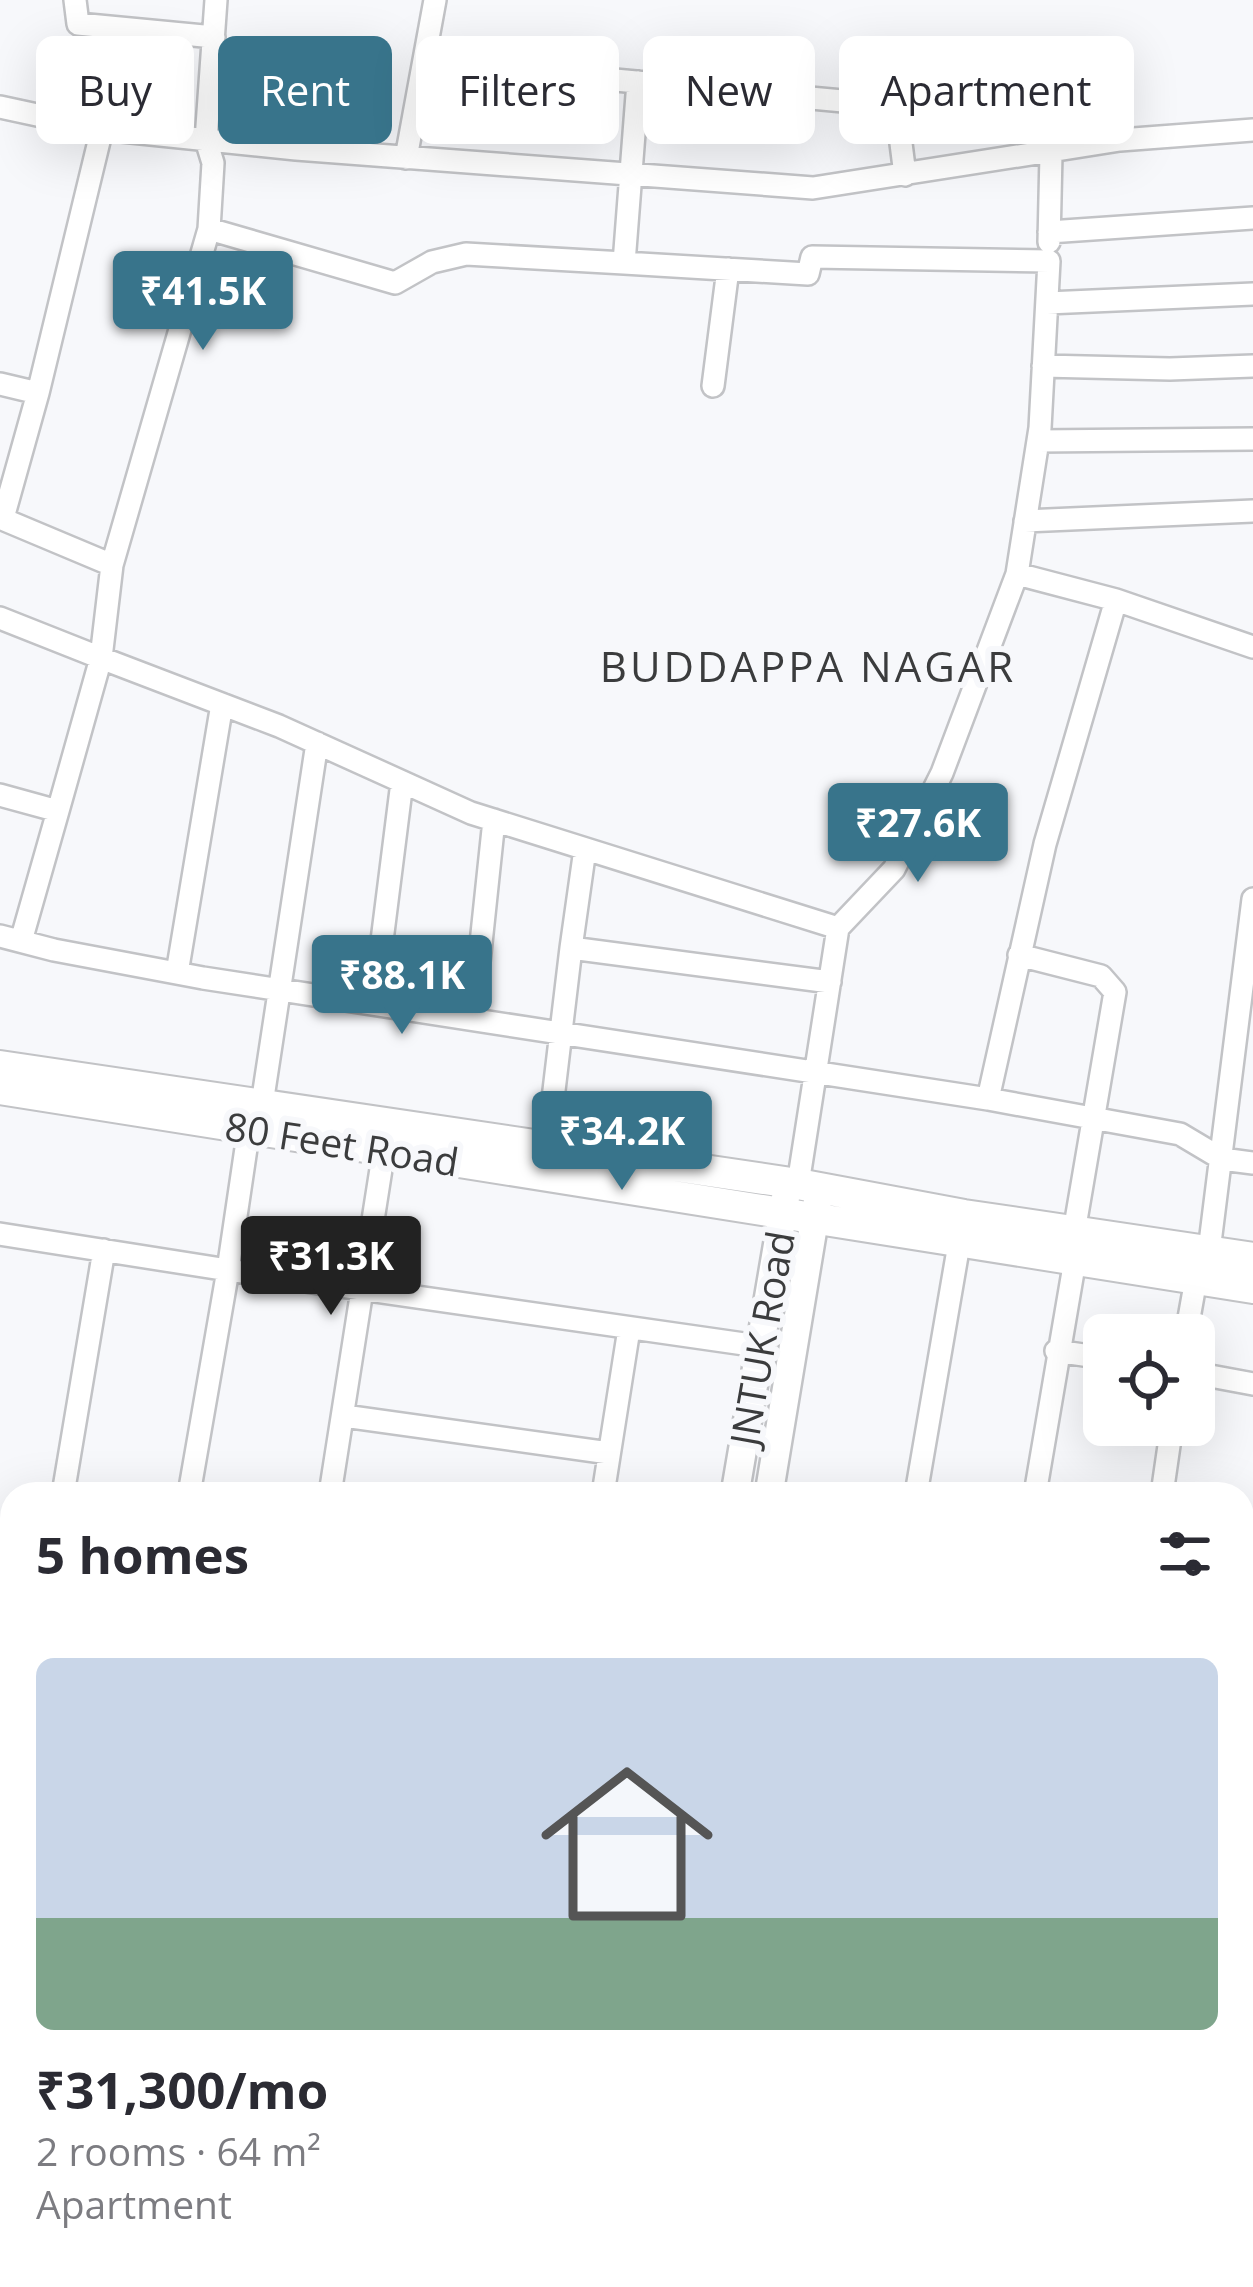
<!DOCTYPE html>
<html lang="en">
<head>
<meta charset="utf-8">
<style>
  :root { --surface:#fff; --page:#f7f7f7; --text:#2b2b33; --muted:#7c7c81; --accent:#38748b }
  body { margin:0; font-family:"Open Sans",sans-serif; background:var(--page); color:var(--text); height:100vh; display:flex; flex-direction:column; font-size:45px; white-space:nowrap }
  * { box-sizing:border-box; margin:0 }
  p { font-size:39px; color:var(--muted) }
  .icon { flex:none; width:66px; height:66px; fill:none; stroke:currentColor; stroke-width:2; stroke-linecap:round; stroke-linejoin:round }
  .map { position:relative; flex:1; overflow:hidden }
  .panel { position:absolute; left:0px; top:1482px; width:1254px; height:807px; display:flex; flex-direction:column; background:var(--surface); border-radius:36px 36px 0 0; box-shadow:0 12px 48px #0002 }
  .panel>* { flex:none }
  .banner { position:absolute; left:36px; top:36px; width:1182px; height:108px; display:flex; gap:24px }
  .tools { position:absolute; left:1083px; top:1314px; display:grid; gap:24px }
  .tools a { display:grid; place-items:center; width:132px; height:132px; border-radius:18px; background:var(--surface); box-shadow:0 12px 48px #0002; font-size:60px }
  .price { position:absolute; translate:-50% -102px; padding:0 27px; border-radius:12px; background:var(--accent); color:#fff; font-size:39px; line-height:78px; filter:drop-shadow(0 3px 6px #0008) }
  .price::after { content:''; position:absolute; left:50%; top:72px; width:36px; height:27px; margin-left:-18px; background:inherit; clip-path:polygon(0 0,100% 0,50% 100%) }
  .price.on { background:#222; color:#fff }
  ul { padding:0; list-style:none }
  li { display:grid; align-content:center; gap:24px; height:636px; padding:0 36px }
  li span { display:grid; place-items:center; height:372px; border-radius:18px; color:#555 }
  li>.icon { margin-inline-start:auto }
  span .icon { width:216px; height:216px; fill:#fffc; stroke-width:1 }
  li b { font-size:51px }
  h2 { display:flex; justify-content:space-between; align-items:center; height:144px; padding:0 36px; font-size:51px }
  .pill { padding:0 42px; border-radius:18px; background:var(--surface); box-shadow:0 12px 48px #0002; font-size:42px; line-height:108px }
  .pill.on { background:var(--accent); color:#fff }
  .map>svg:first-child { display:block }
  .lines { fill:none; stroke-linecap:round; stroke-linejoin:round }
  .minor-casing { stroke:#c2c3c6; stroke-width:26 }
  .tertiary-casing { stroke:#c2c3c6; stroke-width:32 }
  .secondary-casing { stroke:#c2c3c6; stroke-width:34 }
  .minor { stroke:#fff; stroke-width:21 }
  .tertiary { stroke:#fff; stroke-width:27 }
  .secondary { stroke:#fff; stroke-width:30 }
  .labels { text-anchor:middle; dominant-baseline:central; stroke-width:12; stroke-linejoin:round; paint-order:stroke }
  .street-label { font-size:39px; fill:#3b3c3d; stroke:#f7f8fb }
  .neighbourhood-label { font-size:42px; letter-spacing:3px; fill:#3b3c3d; stroke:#f7f8fb }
</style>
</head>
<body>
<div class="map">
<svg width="1253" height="2287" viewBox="0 0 1253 2287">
  <rect width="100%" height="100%" fill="#f7f8fb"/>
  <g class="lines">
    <defs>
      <path id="minor" d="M75 0 78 24 214 37
        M485 68 886 105 897 112 905 175
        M638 82 624 263 808 274 812 257 1049 261 1040 428 1017 574 942 773 894 869 838 928 798 1184
        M0 107 102 129 296 149 813 188 1120 140 1253 130
        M406 158 435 0
        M209 229 395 283 432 262 466 254 624 263
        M1049 232 1253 218
        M1049 242 1051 154
        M1047 303 1253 294
        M1043 366 1170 369 1253 366
        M0 384 38 393 102 129
        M713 386 728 269
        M1038 441 1253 439
        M0 518 112 565 101 658 279 726 471 813 838 928
        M3 518 38 393
        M1025 521 1253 511
        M112 565 209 229 213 163 206 140 216 0
        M1116 600 1253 647
        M0 618 101 658 58 811
        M317 743 262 1104 249 1128 228 1270 758 1346
        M0 795 58 811 21 941
        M0 936 54 950 203 978 988 1099 1045 844 1116 600 1017 574
        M571 948 585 849
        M1019 955 1101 976 1115 992 1074 1232
        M177 973 222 704
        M374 1004 402 782
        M473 1019 494 820
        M988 1099 1180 1134 1222 1159 1253 1163
        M547 1149 571 948 830 982
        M0 1234 228 1270 189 1494
        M1209 1251 1253 899
        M1186 1335 1196 1279
        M1056 1351 1104 1358
        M1194 1373 1253 1384
        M344 1416 609 1453
        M63 1494 104 1250
        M330 1494 384 1150
        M603 1494 629 1329
        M916 1494 959 1244
        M1035 1494 1075 1260
        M1162 1494 1172 1425
        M0 1586 12 1588
        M1244 1678 1253 1608
        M1242 1768 1253 1770
        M1242 1856 1253 1859
        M0 1868 12 1870
        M1242 1950 1253 1952
        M1242 2036 1253 2038
        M1242 2118 1253 2121
        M1242 2211 1253 2214
        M993 2277 1034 2287
        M165 2286 167 2277
        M69 2287 70 2277
        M260 2287 261 2277
        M360 2287 361 2277
        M456 2287 458 2277"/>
      <path id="tertiary" d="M735 1494 788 1183
        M769 1494 818 1198
        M629 2287 630 2277
        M657 2287 658 2277"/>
      <path id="secondary" d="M0 1066 798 1184 964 1215 1253 1258
        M0 1089 1253 1288"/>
    </defs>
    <use href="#minor" class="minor-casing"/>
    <use href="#tertiary" class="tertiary-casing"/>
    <use href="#secondary" class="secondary-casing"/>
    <use href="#minor" class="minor"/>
    <use href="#tertiary" class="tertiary"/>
    <use href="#secondary" class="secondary"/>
  </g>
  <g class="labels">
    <g class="street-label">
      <text transform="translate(342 1143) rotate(9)">80 Feet Road</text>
      <text transform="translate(761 1338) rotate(-80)">JNTUK Road</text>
    </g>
    <g class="neighbourhood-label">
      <text x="808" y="665">BUDDAPPA NAGAR</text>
    </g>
  </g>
</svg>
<div class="tools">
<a><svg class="icon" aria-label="locate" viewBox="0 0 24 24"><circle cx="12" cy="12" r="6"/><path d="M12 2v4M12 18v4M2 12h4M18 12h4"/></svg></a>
</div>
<b class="price" style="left:203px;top:353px">₹41.5K</b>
<b class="price" style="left:918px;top:885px">₹27.6K</b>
<b class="price" style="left:402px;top:1037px">₹88.1K</b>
<b class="price" style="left:622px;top:1193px">₹34.2K</b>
<b class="price on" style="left:331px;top:1318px">₹31.3K</b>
<div class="banner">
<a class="pill">Buy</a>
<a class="pill on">Rent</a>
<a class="pill">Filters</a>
<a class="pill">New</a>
<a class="pill">Apartment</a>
</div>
<section class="panel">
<h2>5 homes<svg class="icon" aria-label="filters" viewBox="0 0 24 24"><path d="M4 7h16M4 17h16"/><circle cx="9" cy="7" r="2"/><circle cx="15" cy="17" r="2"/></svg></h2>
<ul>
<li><span style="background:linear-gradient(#c9d6e8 70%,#7fa58c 0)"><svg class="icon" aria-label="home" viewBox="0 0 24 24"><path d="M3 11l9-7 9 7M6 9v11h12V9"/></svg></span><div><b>₹31,300/mo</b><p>2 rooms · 64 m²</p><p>Apartment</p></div></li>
</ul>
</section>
</div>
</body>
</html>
